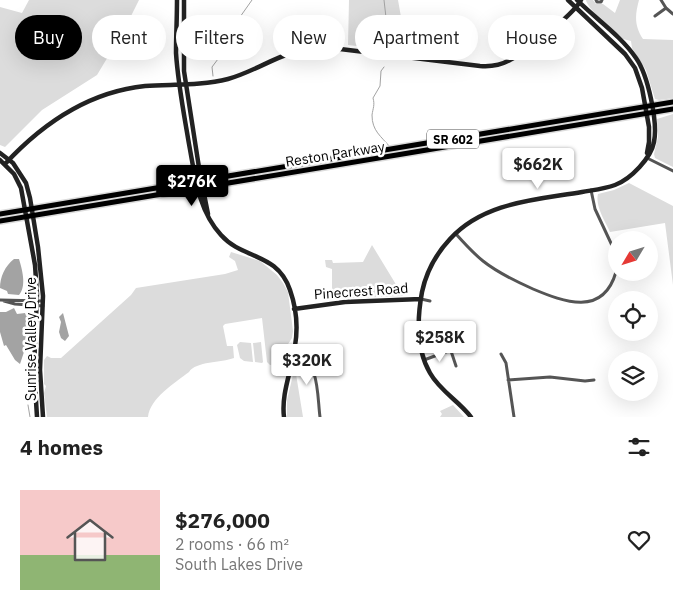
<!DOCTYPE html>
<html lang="en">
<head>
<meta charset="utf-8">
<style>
  :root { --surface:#fff; --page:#f2f2f2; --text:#222; --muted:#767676; --accent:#000 }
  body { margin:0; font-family:"IBM Plex Sans",sans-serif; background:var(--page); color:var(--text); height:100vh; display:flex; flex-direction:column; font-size:19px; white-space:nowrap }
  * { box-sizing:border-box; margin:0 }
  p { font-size:16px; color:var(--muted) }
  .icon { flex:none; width:28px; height:28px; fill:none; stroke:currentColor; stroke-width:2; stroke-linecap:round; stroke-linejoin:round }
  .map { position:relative; height:417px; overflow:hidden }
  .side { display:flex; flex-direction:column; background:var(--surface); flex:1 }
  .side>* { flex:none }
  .banner { position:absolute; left:15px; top:15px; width:644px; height:45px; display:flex; gap:10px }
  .needle { width:32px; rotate:232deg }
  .fabs { position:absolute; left:608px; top:231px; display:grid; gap:10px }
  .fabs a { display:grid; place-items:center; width:50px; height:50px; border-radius:50%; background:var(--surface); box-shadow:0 5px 20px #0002; font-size:25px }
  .price { position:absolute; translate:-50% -42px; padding:0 11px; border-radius:5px; background:#fff; color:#222; font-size:16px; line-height:32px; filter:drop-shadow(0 1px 2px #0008) }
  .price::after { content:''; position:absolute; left:50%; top:30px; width:15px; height:11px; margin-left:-8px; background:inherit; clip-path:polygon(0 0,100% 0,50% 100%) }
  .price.on { background:var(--accent); color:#fff }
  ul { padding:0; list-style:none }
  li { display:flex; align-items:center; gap:15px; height:125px; padding:0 20px }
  li span { display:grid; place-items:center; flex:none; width:140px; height:100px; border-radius:0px; color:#555 }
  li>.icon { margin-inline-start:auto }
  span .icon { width:60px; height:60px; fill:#fffc; stroke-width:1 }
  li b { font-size:21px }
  h2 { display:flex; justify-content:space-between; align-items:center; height:60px; padding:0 20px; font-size:21px }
  .tag { padding:0 18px; border-radius:22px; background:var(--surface); box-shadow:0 5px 20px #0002; font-size:18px; line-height:45px }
  .tag.on { background:var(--accent); color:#fff }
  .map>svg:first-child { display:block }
  .green { fill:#dcdcdc }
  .water { fill:#a3a3a3 }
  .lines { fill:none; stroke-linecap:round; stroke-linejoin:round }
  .stream { stroke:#a3a3a3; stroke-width:1 }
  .primary-casing { stroke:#dbdbdb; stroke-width:8 }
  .street { stroke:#555; stroke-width:3 }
  .secondary { stroke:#222; stroke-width:4.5 }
  .primary { stroke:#000; stroke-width:5 }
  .labels { text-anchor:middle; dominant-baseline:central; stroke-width:5; stroke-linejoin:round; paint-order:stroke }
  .shield { fill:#fff; stroke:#4c4c4c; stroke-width:1 }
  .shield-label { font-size:12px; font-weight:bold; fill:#000 }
  .street-label { font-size:14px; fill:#000; stroke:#fff }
</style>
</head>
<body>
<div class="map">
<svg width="673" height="417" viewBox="0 0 673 417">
  <rect width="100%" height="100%" fill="#fff"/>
  <path class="green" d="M29 0H139L124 30 97 75 42 110 5 147 0 145V7L22 13Z
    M349 0H398L404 34 402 51 348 45Z
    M586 0H593L596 4H603L615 13 620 0H639C635 15 634 25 643 39L673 40V98L659 100 655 99 646 70 632 48 631 41C629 40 625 40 623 39 614 34 587 8 586 0Z
    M673 114V167L655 158 654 154 658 137 657 119Z
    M629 183 673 206V285L665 223 610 232C605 221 595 206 598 194L614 190Z
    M372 245 403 296 332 299V269L326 267 325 260H332L333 263 363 262Z
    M231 252 260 261 277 275 283 283 288 292 293 331 292 338 283 352 284 356 278 361 277 364 270 365 267 362 262 318 225 324 223 326 227 346H233L234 358C221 363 196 361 189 372 175 383 150 398 148 417H47L44 393 46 386 44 384V360L47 356 51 358H61L131 295 136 288 225 274 238 270 235 261 229 257Z
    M240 342 251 343 253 362 244 361 240 358 237 345Z
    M261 342 263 362 262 363 255 362 253 343Z
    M297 358H301L307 364 295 368 303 417H287V400Z
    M453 405 464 417H440L442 414 440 411Z"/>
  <path class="water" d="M14 259H19C22 269 27 286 19 295L8 294 7 291 0 288C0 277 5 266 14 259Z
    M14 308 17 314 25 313 28 317 24 352 20 364 15 360 6 345 4 346 0 332V312H6Z
    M63 313 69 336 65 341 61 338 59 332 61 322 59 317Z"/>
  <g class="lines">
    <path class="stream" d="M384 0 388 35
      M384 67 381 71 380 86 373 98C375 105 373 108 372 115 372 131 381 136 390 147
      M213 76 212 67 224 51V44L228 34 252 0
      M27 390 28 396
      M28 405 30 417"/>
    <defs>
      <path id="primary" d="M0 214 673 102
        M0 221 673 109"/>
    </defs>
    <use href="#primary" class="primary-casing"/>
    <path class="street" d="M596 0 597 2H601L602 0
      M661 0 666 8 673 14
      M655 16 666 8
      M647 158 673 171
      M591 190 595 209 616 254
      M456 234C464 243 473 253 483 261 498 273 515 281 533 289 564 302 603 317 616 272
      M421 299 430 301
      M0 300 43 301
      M4 301 15 304 43 306
      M446 336 456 366
      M294 351C320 361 317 395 320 417
      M501 354 506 363 514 417
      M424 360 451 350
      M508 380 550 377 585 381 594 380"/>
    <path class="secondary" d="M177 0C177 18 176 36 176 53 178 84 184 114 189 144 195 176 198 210 221 235 243 260 277 252 290 290 296 307 298 328 295 346 292 370 281 393 284 417
      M184 0V71L200 174 208 214
      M568 0 625 54 635 68 642 88 649 127V142L647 153
      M0 153 13 163 26 183 30 198 38 247 43 296 40 370 43 417
      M0 160 14 174 21 188 35 265 37 294 34 368 37 417
      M5 164C42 124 88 92 145 86 172 84 201 86 228 79 250 73 270 60 291 53 308 48 324 48 340 49L480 66C491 67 501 65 510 60 525 53 574 14 581 0
      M294 309 345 302 421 299
      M471 417C459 401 440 391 430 373 416 349 417 319 422 292 426 273 436 254 450 239 484 202 535 200 582 192 593 190 604 189 615 185 631 179 651 158 654 142 658 122 648 75 636 58 621 36 596 19 577 0"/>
    <use href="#primary" class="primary"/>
  </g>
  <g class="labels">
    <rect class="shield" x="427" y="129.5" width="52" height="19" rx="4"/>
    <g class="shield-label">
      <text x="453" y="139">SR 602</text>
    </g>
    <g class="street-label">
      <text transform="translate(335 154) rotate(-9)">Reston Parkway</text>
      <text transform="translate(361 291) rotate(-4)">Pinecrest Road</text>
      <text transform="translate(31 339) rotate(-90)">Sunrise Valley Drive</text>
    </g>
  </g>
</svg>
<div class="fabs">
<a><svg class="needle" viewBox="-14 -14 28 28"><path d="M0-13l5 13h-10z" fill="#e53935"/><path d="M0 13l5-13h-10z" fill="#767676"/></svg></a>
<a><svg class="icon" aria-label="locate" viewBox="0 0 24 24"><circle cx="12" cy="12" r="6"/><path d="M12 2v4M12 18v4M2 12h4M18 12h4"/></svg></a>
<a><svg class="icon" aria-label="layers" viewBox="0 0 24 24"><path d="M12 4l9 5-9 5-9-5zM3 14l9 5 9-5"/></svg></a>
</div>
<b class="price" style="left:538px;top:190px">$662K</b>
<b class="price on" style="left:192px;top:207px">$276K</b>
<b class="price" style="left:440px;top:363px">$258K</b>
<b class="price" style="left:307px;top:386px">$320K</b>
<div class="banner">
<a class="tag on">Buy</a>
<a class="tag">Rent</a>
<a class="tag">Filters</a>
<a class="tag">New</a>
<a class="tag">Apartment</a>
<a class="tag">House</a>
</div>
</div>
<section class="side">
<h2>4 homes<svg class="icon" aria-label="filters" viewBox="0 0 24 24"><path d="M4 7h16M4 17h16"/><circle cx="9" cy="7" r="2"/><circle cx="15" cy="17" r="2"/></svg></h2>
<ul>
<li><span style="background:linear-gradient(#f6c9c9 65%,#8fb573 0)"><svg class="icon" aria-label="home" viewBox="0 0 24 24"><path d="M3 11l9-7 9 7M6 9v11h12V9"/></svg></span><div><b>$276,000</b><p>2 rooms · 66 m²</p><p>South Lakes Drive</p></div><svg class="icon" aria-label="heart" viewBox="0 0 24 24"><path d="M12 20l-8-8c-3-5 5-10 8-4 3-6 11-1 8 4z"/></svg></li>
</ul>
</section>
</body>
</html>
